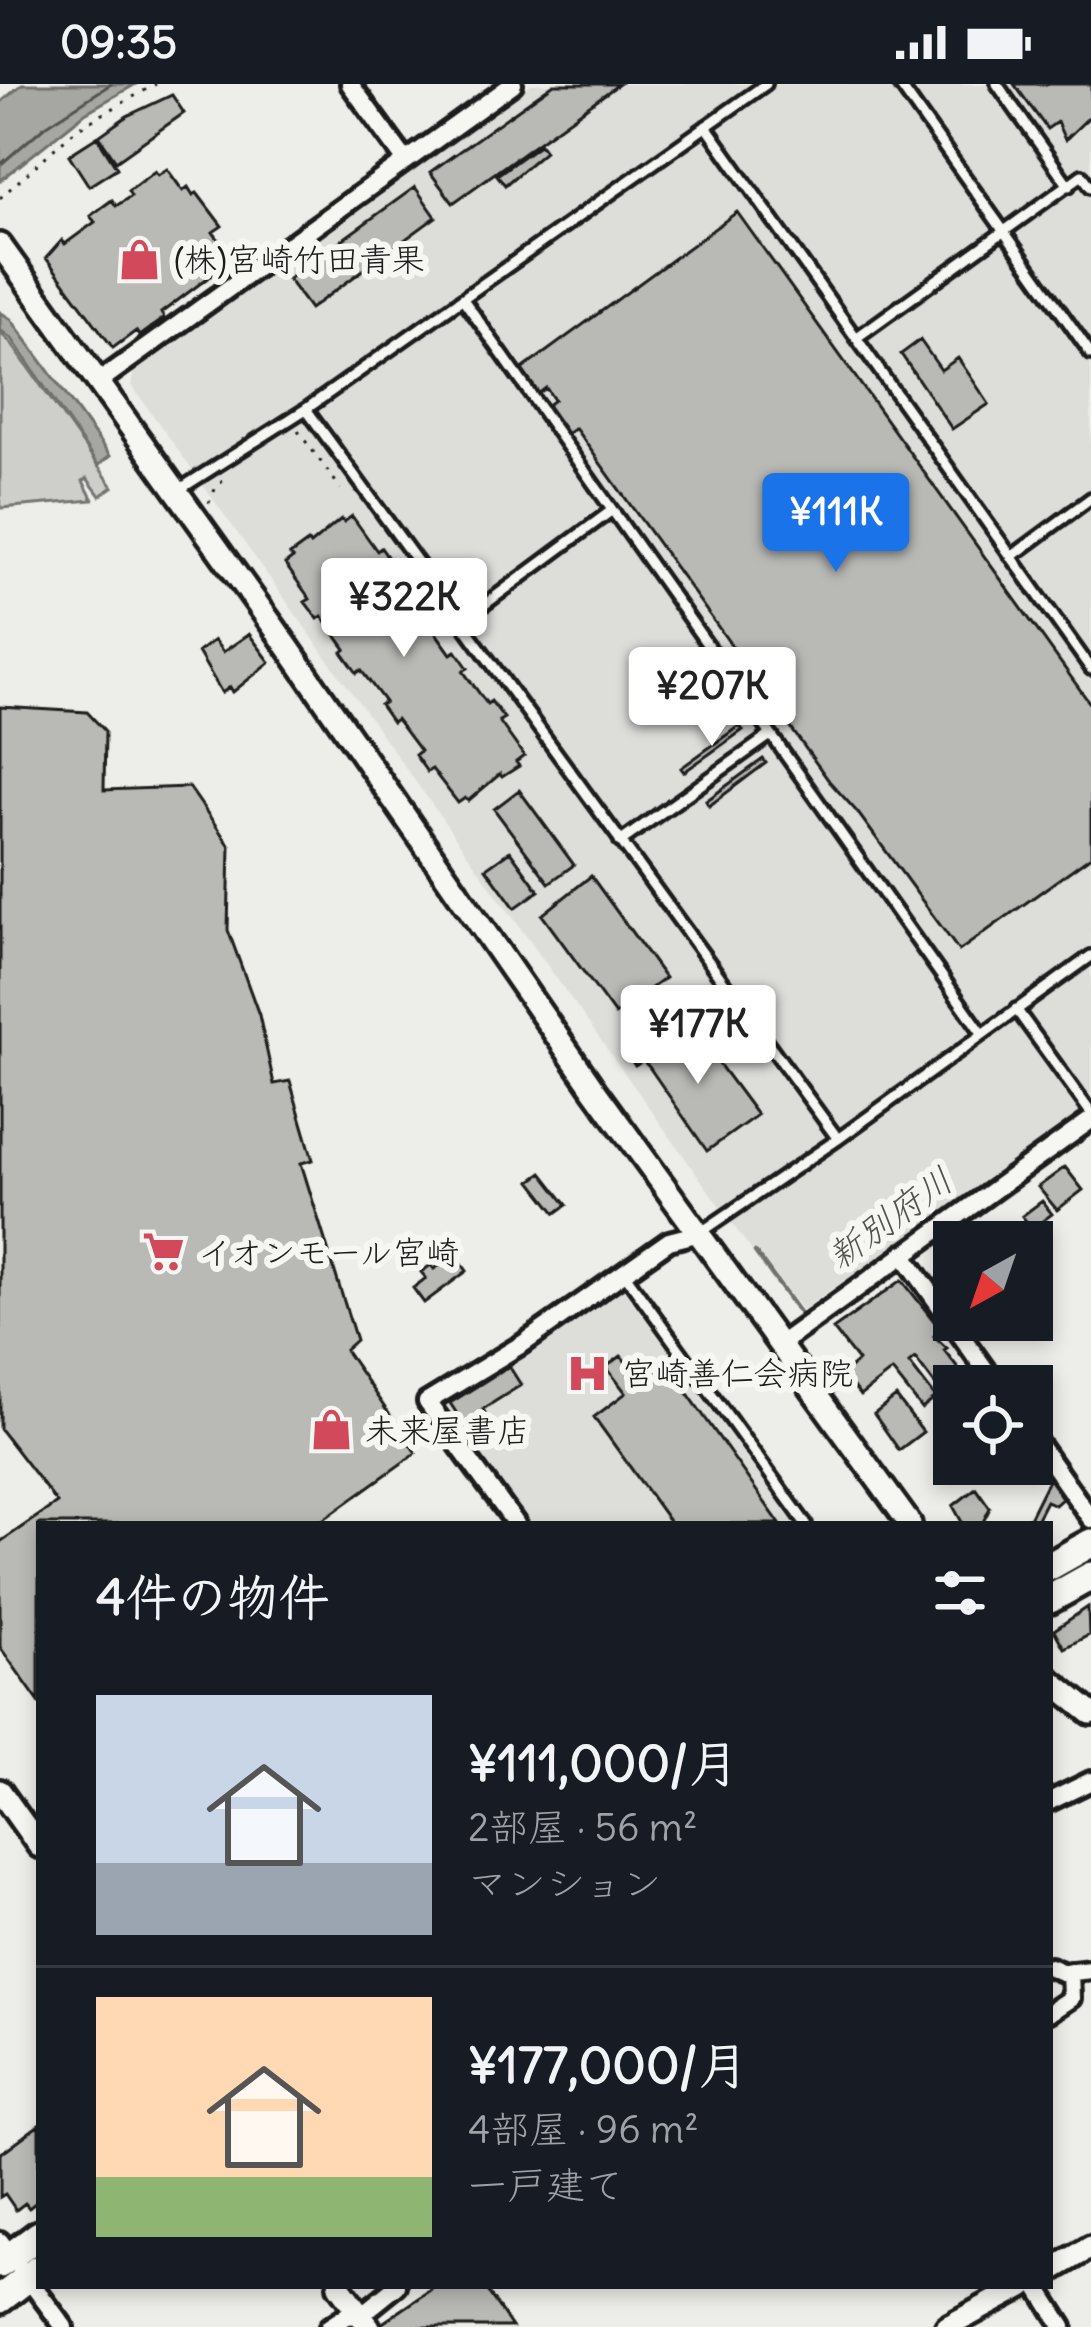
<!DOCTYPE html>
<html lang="ja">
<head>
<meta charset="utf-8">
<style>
  :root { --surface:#171b24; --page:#242831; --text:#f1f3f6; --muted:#9ea1a6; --line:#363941; --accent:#1a73e8 }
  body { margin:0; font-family:Delius,"Klee One",sans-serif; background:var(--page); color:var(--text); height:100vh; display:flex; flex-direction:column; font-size:45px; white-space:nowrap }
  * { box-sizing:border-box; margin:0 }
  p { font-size:39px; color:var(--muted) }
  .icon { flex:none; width:66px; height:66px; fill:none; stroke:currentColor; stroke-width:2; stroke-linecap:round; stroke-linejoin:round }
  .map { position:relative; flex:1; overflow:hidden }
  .side { position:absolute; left:36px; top:1437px; width:1017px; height:768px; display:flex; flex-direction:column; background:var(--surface); border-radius:0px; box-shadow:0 6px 18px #0003 }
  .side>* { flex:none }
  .needle { width:78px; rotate:220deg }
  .tools { position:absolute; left:933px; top:1137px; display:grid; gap:24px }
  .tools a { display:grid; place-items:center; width:120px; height:120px; border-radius:0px; background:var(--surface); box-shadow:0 6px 18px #0003; font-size:60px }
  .price { position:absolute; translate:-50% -102px; padding:0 27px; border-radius:12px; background:#fff; color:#222; font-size:39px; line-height:78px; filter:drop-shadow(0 3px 6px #0008) }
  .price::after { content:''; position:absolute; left:50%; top:72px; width:36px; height:27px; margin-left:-18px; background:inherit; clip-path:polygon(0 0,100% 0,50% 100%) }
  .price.current { background:var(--accent); color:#fff }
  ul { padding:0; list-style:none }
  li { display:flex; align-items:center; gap:36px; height:300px; padding:0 60px }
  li+li { border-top:3px solid var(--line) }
  li span { display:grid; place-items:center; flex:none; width:336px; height:240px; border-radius:0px; color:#555 }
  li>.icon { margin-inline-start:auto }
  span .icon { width:144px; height:144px; fill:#fffc; stroke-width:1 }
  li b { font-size:51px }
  h2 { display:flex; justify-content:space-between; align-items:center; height:144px; padding:0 60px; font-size:51px }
  .status { display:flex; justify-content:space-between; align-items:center; height:84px; padding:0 60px; background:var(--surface); direction:ltr }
  .status svg { height:33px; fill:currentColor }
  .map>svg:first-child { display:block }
  .built { fill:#ddddda; fill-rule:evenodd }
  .green { fill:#cececb; stroke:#757574; stroke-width:3 }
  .water { fill:#a6a6a3; stroke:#6f6f6d; stroke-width:3 }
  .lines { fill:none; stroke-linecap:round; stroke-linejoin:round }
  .shore { stroke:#535352; stroke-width:3 }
  .stream { stroke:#6f6f6d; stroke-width:4.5 }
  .building { fill:#b9b9b6; stroke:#1c1c1c; stroke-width:3 }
  .service-casing { stroke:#1c1c1c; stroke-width:18 }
  .minor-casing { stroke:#1c1c1c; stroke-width:26 }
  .tertiary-casing { stroke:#1c1c1c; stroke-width:30 }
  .primary-casing { stroke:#1c1c1c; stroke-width:36 }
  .path { stroke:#1c1c1c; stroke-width:3; stroke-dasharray:3 9; stroke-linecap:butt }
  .service { stroke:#f6f6f2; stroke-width:9 }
  .minor { stroke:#f6f6f2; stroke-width:16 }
  .tertiary { stroke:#f6f6f2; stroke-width:21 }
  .primary { stroke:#f6f6f2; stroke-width:27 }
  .labels { text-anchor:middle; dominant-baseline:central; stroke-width:12; stroke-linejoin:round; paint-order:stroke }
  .poi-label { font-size:33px; fill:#1c1c1c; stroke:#f6f6f2; text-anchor:start }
  .water-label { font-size:36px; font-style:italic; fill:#535352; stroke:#f6f6f2 }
</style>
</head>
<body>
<div class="status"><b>09:35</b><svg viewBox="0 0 49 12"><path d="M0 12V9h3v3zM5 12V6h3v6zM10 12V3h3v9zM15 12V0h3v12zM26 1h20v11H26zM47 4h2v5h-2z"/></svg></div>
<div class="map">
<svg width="1091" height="2243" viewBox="0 0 1091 2243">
  <rect width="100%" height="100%" fill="#edede9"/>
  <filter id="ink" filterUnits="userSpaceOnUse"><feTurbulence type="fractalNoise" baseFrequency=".00833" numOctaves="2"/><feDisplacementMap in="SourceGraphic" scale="24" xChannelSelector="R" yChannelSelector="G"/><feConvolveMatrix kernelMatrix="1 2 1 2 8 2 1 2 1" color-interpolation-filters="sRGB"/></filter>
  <g filter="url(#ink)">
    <path class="built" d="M531 0H554L431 88 452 119 619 0H1014L1046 44 1057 38 1065 55 1091 31V621L737 129 528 279 538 309 546 304 554 316 546 322 566 350 575 344 829 697 1091 772V1023L802 1226 756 1165 752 1167 744 1156 132 302 133 288ZM415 104 436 134 310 224ZM920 257 941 286 958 275 989 320 952 344 901 270ZM352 433 377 467 381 464 393 480 389 484 413 517 418 514 432 534 428 538 451 570 456 568 467 583 463 587 487 620 492 617 503 633 499 637 524 671 516 678 518 682 503 693 500 690 469 717 465 714 457 719 432 685 427 688 420 667 381 621 385 618 361 586 356 588 342 569 346 565 322 532 317 535 306 519 310 515 285 480 293 474 291 470 307 459 310 461 340 435 344 438ZM520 707 574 780 550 799 495 725ZM690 941 756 1031 707 1067 649 983 643 977 635 982 630 974 646 962 651 969Z
      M620 1200 794 1440H526L439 1322 544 1257Z"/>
    <path class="green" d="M0 249 10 258 113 403 100 412 87 394 83 397 93 416 0 424Z"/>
    <path class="water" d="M22 0H136L85 29 0 97V19Z
      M0 228 11 235 110 372 98 382 12 255 0 246Z"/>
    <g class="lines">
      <path class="shore" d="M0 81 44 43 111 0"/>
      <path class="stream" d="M755 1168 801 1231 1074 1036"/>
    </g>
    <path class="building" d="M554 0H619L453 119 430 88Z
      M1014 0H1091V31L1065 56 1057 38 1047 45Z
      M172 11 184 29 116 77 99 52 127 32Z
      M97 53 117 84 89 102 69 71Z
      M540 60 545 67 505 101 497 91Z
      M167 85 183 107 188 103 193 111 197 109 222 142 213 148 233 175 161 229 164 234 139 252 136 247 113 264 46 174 62 156 65 160 95 138 90 132 112 116 116 122 131 112 128 107 155 87 158 91Z
      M415 103 436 133 310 225 288 195Z
      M737 128 1091 621V772L959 867 858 729 829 697 575 344 567 350 546 322 554 316 546 304 538 310 521 286Z
      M920 256 941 286 958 274 989 320 952 345 901 270Z
      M352 432 377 467 381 464 393 481 389 484 413 517 417 514 432 535 428 538 451 570 456 567 468 584 463 587 487 620 491 617 504 634 499 637 524 672 516 678 519 682 502 693 500 690 468 717 465 714 458 719 432 685 427 688 415 671 420 667 396 635 392 638 380 621 385 618 361 586 357 589 342 568 346 565 322 532 318 535 305 518 310 515 285 480 293 474 290 471 308 458 310 461 341 435 344 438Z
      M249 550 270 578 233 608 230 603 222 609 198 568 214 556 223 568Z
      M0 623 87 628 105 647 104 706 189 703 230 762 228 846 259 931 274 1000 290 997 313 1076 301 1079 356 1256 345 1266 416 1369 317 1440H39V1618L0 1563V1458L57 1419 0 1345Z
      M739 642 743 646 684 688 681 684Z
      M763 675 766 679 709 722 706 717Z
      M519 706 574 781 549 799 494 725Z
      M510 767 539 807 515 824 486 784Z
      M591 792 665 894 615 931 542 831Z
      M690 941 757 1031 707 1067 649 983 643 977 635 982 630 974 646 962 651 969Z
      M1065 1083 1083 1106 1057 1126 1038 1103Z
      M542 1089 567 1121 556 1129 531 1097Z
      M1042 1117 1052 1130 1032 1145 1022 1132Z
      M457 1173 467 1187 424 1219 413 1204 426 1194 421 1188 431 1181 434 1185 445 1178 447 1181Z
      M902 1196 941 1246 934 1252 947 1264 944 1266 959 1285 936 1302 915 1274 909 1279 936 1314 922 1325 892 1287 860 1312 843 1290 858 1277 833 1245Z
      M621 1272 640 1295 645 1288 655 1289 667 1280 780 1440H671L594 1333 626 1309 606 1283Z
      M509 1282 521 1301 483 1325 485 1329 465 1342 450 1319Z
      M896 1313 923 1348 899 1366 874 1330Z
      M1049 1394 1064 1413 1055 1421 1046 1417 1034 1440H1026Z
      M976 1404 990 1424 982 1440H963L953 1422Z
      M1088 1523 1089 1551 1064 1564 1054 1546Z
      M39 2041V2116L29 2124 25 2119 16 2126 5 2110 0 2113V2070Z
      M437 2202H484L512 2243H383L381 2240Z"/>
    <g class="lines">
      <defs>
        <path id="service" d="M899 0 1091 270
          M997 0 1069 102
          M706 42 1091 585
          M463 215 982 949
          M856 254 1082 91 1091 103
          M306 325 838 1055
          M177 407 306 325 766 0
          M1011 473 1091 414
          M461 538 611 427
          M620 758 769 652
          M1016 925 1091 1029
          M700 1149 838 1055 1091 872
          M624 1189 806 1440"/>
        <path id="minor" d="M350 0 406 77
          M97 299 513 0
          M903 1170 997 1302
          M780 1260 1091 1036
          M1032 1351 1091 1435
          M516 1440 427 1318 524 1259 669 1157 700 1149
          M1050 1717 1091 1697
          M1050 1883 1064 1889 1091 1886
          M1050 1928 1071 1914 1070 1888
          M0 2157 64 2243
          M1037 2202 1063 2243
          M329 2243 346 2232 361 2231 397 2202"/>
        <path id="tertiary" d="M0 161 276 546 595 1007 910 1440
          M1050 1596 1091 1629
          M0 1707 39 1762
          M1050 2187 1091 2163
          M339 2202 369 2243
          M947 2243 1023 2202"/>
        <path id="primary" d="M1050 1482 1091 1459
          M1050 1515 1091 1492
          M0 2180 39 2151
          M0 2215 39 2185"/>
      </defs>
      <use href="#service" class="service-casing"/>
      <use href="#minor" class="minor-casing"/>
      <use href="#tertiary" class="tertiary-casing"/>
      <use href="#primary" class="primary-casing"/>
      <path class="path" d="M0 114 75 46 156 0
        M298 347 341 405
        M209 419 216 403 227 393"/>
      <use href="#service" class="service"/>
      <use href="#minor" class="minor"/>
      <use href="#tertiary" class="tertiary"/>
      <use href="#primary" class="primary"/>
    </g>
  </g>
  <defs>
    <symbol id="shop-bare" viewBox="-9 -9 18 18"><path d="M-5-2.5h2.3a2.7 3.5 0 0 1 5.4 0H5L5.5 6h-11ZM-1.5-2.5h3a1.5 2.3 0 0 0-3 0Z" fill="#d1495b" stroke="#f6f6f2" stroke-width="2.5" paint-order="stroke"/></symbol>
    <symbol id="supermarket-bare" viewBox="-9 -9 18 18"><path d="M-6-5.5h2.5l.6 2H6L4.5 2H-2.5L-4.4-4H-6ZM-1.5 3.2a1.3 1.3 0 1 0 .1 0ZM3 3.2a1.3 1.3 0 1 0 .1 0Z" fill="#d1495b" stroke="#f6f6f2" stroke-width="2.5" paint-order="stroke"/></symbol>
    <symbol id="hospital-bare" viewBox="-9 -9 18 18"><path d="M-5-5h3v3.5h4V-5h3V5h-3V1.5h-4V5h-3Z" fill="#d1495b" stroke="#f6f6f2" stroke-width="2.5" paint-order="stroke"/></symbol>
  </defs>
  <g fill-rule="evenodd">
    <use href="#shop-bare" x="110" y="146" width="59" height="59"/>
    <use href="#supermarket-bare" x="134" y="1138" width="59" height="59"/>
    <use href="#hospital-bare" x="558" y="1260" width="59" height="59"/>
    <use href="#shop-bare" x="302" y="1316" width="59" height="59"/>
  </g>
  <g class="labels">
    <g class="poi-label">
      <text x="174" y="175">(株)宮崎竹田青果</text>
      <text x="198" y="1168">イオンモール宮崎</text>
      <text x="622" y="1289">宮崎善仁会病院</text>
      <text x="365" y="1346">未来屋書店</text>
    </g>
    <g class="water-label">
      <text transform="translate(890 1134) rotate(-36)">新別府川</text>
    </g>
  </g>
</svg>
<div class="tools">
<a><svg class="needle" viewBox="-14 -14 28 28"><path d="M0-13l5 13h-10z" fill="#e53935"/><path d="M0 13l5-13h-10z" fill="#9ea1a6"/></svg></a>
<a><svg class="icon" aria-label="locate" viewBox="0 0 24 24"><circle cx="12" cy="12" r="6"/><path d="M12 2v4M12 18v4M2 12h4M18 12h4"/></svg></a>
</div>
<b class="price current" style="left:836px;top:491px">¥111K</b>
<b class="price" style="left:404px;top:576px">¥322K</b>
<b class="price" style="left:712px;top:665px">¥207K</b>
<b class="price" style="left:698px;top:1003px">¥177K</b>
<section class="side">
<h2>4件の物件<svg class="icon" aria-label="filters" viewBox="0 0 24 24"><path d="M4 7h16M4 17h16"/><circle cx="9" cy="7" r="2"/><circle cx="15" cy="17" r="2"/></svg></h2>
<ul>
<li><span style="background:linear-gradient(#c9d6e8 70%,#9aa5b1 0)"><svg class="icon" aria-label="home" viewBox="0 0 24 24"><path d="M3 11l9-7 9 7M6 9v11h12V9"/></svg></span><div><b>¥111,000/月</b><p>2部屋 · 56 m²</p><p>マンション</p></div></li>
<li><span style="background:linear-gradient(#ffd9b3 75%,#8fb573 0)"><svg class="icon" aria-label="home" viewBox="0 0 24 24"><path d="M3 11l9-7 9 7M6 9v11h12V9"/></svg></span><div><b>¥177,000/月</b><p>4部屋 · 96 m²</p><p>一戸建て</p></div></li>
</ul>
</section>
</div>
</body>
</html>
